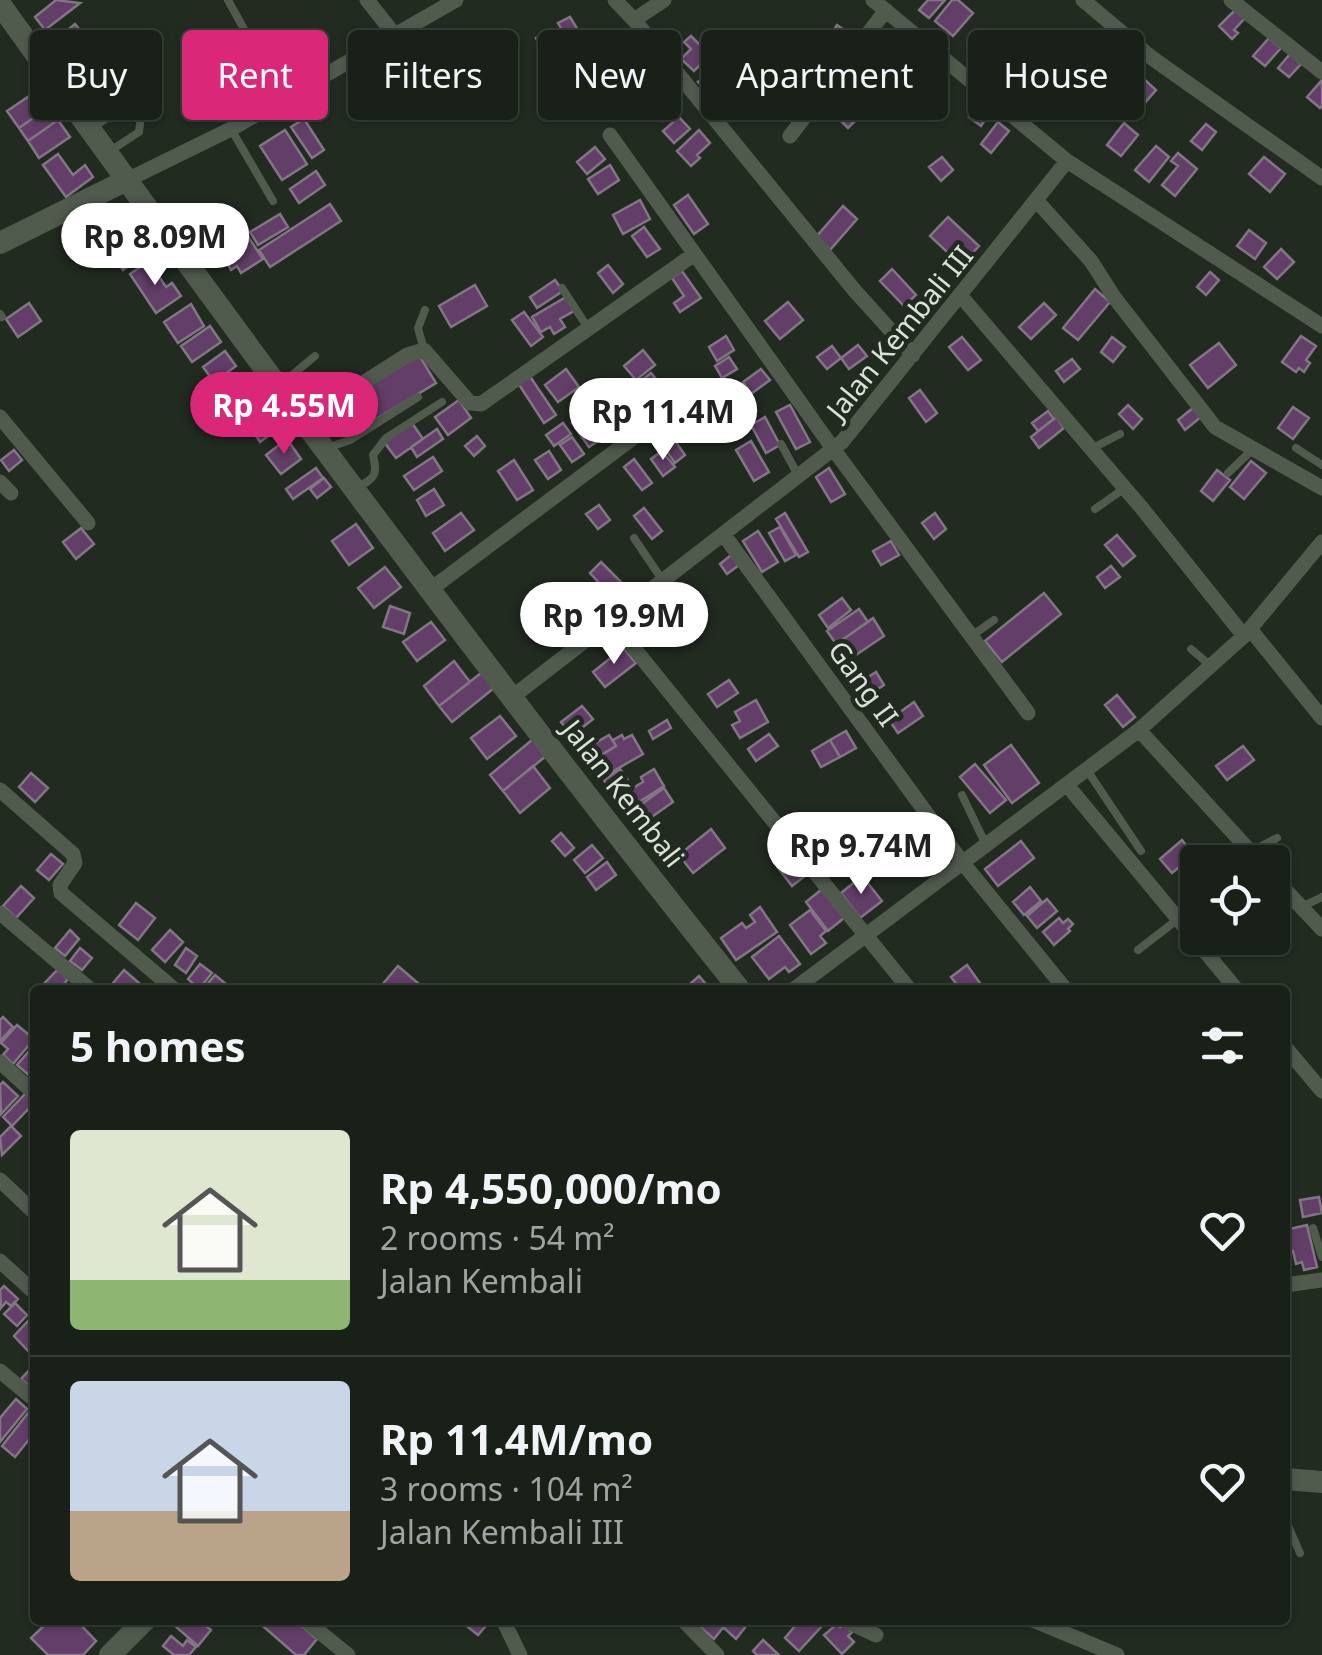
<!DOCTYPE html>
<html lang="en">
<head>
<meta charset="utf-8">
<style>
  :root { --surface:#192018; --page:#222821; --text:#f1f3f6; --muted:#9fa3a2; --line:#373e37; --accent:#db2777 }
  body { margin:0; font-family:"Noto Sans",sans-serif; background:var(--page); color:var(--text); height:100vh; display:flex; flex-direction:column; font-size:38px; white-space:nowrap }
  * { box-sizing:border-box; margin:0 }
  p { font-size:32px; color:var(--muted) }
  .icon { flex:none; width:55px; height:55px; fill:none; stroke:currentColor; stroke-width:2; stroke-linecap:round; stroke-linejoin:round }
  .map { position:relative; flex:1; overflow:hidden }
  .panel { position:absolute; left:30px; top:985px; width:1260px; height:640px; display:flex; flex-direction:column; background:var(--surface); border-radius:10px; box-shadow:0 2px 8px #0004,0 0 0 2px var(--line) }
  .panel>* { flex:none }
  .hud { position:absolute; left:30px; top:30px; width:1262px; height:90px; display:flex; gap:20px }
  .fabs { position:absolute; left:1180px; top:845px; display:grid; gap:20px }
  .fabs a { display:grid; place-items:center; width:110px; height:110px; border-radius:10px; background:var(--surface); box-shadow:0 2px 8px #0004,0 0 0 2px var(--line); font-size:50px }
  .price { position:absolute; translate:-50% -85px; padding:0 22px; border-radius:35px; background:#fff; color:#222; font-size:32px; line-height:65px; filter:drop-shadow(0 2px 5px #0008) }
  .price::after { content:''; position:absolute; left:50%; top:60px; width:30px; height:22px; margin-left:-15px; background:inherit; clip-path:polygon(0 0,100% 0,50% 100%) }
  .price.selected { background:var(--accent); color:#fff }
  ul { padding:0; list-style:none }
  li { display:flex; align-items:center; gap:30px; height:250px; padding:0 40px }
  li+li { border-top:2px solid var(--line) }
  li span { display:grid; place-items:center; flex:none; width:280px; height:200px; border-radius:10px; color:#555 }
  li>.icon { margin-inline-start:auto }
  span .icon { width:120px; height:120px; fill:#fffc; stroke-width:1 }
  li b { font-size:42px }
  h2 { display:flex; justify-content:space-between; align-items:center; height:120px; padding:0 40px; font-size:42px }
  .pill { padding:0 35px; border-radius:10px; background:var(--surface); box-shadow:0 2px 8px #0004,0 0 0 2px var(--line); font-size:35px; line-height:90px }
  .pill.selected { background:var(--accent); color:#fff }
  .map>svg:first-child { display:block }
  .building { fill:#623e68; stroke:#827684; stroke-width:2.5 }
  .lines { fill:none; stroke-linecap:round; stroke-linejoin:round }
  .lane { stroke:#505b4e; stroke-width:8 }
  .street { stroke:#505b4e; stroke-width:15 }
  .secondary { stroke:#505b4e; stroke-width:22 }
  .labels { text-anchor:middle; dominant-baseline:central; stroke-width:9; stroke-linejoin:round; paint-order:stroke }
  .street-label { font-size:28px; fill:#dbe2da; stroke:#212b20 }
</style>
</head>
<body>
<div class="map">
<svg width="1322" height="1655" viewBox="0 0 1322 1655">
  <rect width="100%" height="100%" fill="#212b20"/>
  <path class="building" d="M56 0 80 3 45 30 35 17Z
    M928 0H945L929 18 919 10Z
    M952 0H958L973 13 953 36 935 21Z
    M1236 9 1245 18 1234 30 1238 33 1232 39 1219 26Z
    M570 17 578 30 566 37 558 23Z
    M75 24 87 39 63 58 52 43Z
    M837 25 850 34 843 46 829 38Z
    M550 31 556 42 543 50 536 38Z
    M993 32 1004 41 990 59 979 50Z
    M440 34 466 70 447 84 421 48Z
    M1011 34 1028 48 1007 73 991 60Z
    M691 36 710 55 694 71 681 59 691 49 684 42Z
    M1074 36 1092 51 1078 69 1060 55Z
    M1269 38 1281 48 1265 66 1253 56Z
    M802 39 818 56 808 65 792 48Z
    M639 52 651 63 632 83 620 71Z
    M405 53 434 104 414 116 384 65Z
    M1290 54 1301 64 1289 77 1278 68Z
    M286 56 295 70 282 79 272 65Z
    M800 62 811 74 801 83 790 71Z
    M106 63 115 77 84 97 75 83Z
    M716 67 729 83 711 97 698 82Z
    M1144 79 1156 90 1130 120 1117 109Z
    M1322 80V106L1320 108 1307 97Z
    M1043 81 1058 93 1046 108 1032 97Z
    M733 85 743 97 723 114 713 102Z
    M1090 89 1104 99 1091 116 1077 106Z
    M38 90 49 107 19 128 7 111Z
    M784 90 795 102 776 118 766 106Z
    M839 92 862 114 848 128 826 106Z
    M670 97 679 106 663 121 654 112Z
    M981 101 992 110 981 126 969 117Z
    M49 107 58 120 28 141 19 128Z
    M679 117 690 129 674 143 663 131Z
    M304 119 324 150 312 158 291 127Z
    M58 120 70 137 39 158 28 141Z
    M998 122 1009 131 991 153 981 144Z
    M1124 123 1138 135 1121 156 1107 145Z
    M1206 124 1216 132 1202 150 1191 141Z
    M285 130 307 164 282 180 260 146Z
    M699 130 710 143 697 155 700 158 691 166 677 151Z
    M1156 146 1169 157 1149 182 1135 170Z
    M595 147 605 159 587 174 577 162Z
    M1178 153 1197 169 1175 196 1162 185 1178 166 1171 161Z
    M58 154 73 175 85 165 93 177 66 197 43 165Z
    M942 157 953 170 941 181 929 167Z
    M1264 157 1285 174 1270 192 1249 174Z
    M610 165 619 180 598 194 588 179Z
    M316 171 325 185 299 203 290 189Z
    M688 195 708 224 694 234 674 205Z
    M640 200 650 219 623 234 613 215Z
    M330 204 341 221 270 267 259 250Z
    M843 206 857 219 830 250 816 237Z
    M122 207 135 226 106 249 94 231Z
    M280 214 288 227 258 245 250 232Z
    M948 217 979 246 961 265 930 236Z
    M644 227 660 249 647 257 632 236Z
    M1249 230 1266 243 1255 259 1237 246Z
    M143 231 154 248 123 270 111 253Z
    M247 235 263 259 241 273 237 266 231 270 224 258 229 255 225 249Z
    M1281 249 1294 262 1277 279 1264 267Z
    M143 265 146 270 152 266 166 287 172 283 181 296 156 313 130 274Z
    M608 265 623 284 613 293 598 273Z
    M892 269 916 295 904 306 880 281Z
    M682 271 701 298 680 312 674 303 684 296 672 278Z
    M1210 272 1219 280 1206 295 1197 287Z
    M555 280 563 291 537 308 530 297Z
    M475 285 487 306 451 327 439 306Z
    M1095 289 1110 302 1078 340 1063 328Z
    M566 297 574 311 560 319 565 327 554 334 550 327 541 332 532 317Z
    M788 302 803 320 780 339 765 321Z
    M29 303 41 321 18 337 6 319Z
    M1044 303 1056 315 1031 339 1019 327Z
    M191 304 204 326 178 343 164 322Z
    M524 312 543 337 531 346 512 320Z
    M210 326 221 342 192 362 181 346Z
    M726 336 734 350 717 361 709 347Z
    M1301 336 1316 346 1306 360 1310 363 1304 372 1299 368 1296 372 1282 362Z
    M962 337 981 360 968 370 949 347Z
    M1112 337 1125 347 1113 362 1101 352Z
    M1219 343 1236 365 1208 388 1190 365Z
    M858 345 867 356 849 369 841 358Z
    M832 346 841 358 827 369 817 357Z
    M643 350 655 365 636 380 624 366Z
    M225 351 236 366 214 382 203 367Z
    M419 355 436 383 347 437 331 409Z
    M729 357 737 369 722 378 715 366Z
    M1072 359 1080 369 1064 382 1056 371Z
    M566 369 579 387 558 402 545 385Z
    M761 369 770 380 751 394 743 382Z
    M651 373 667 392 653 403 638 383Z
    M529 375 556 415 544 423 518 383Z
    M920 390 937 413 926 422 909 398Z
    M257 391 265 402 235 424 220 404 234 394 240 403Z
    M459 400 471 418 448 435 435 417Z
    M790 405 810 442 796 449 776 412Z
    M1128 405 1142 419 1133 429 1119 414Z
    M276 406 287 422 260 442 247 422Z
    M1194 407 1202 416 1185 430 1178 420Z
    M1293 407 1309 418 1293 439 1278 428Z
    M1048 411 1054 419 1038 431 1032 423Z
    M587 412 604 437 589 447 572 423Z
    M765 417 780 445 766 453 751 425Z
    M1056 417 1064 428 1039 448 1031 437Z
    M412 423 423 439 396 458 384 442Z
    M563 423 571 434 554 446 546 435Z
    M437 429 443 439 417 457 411 447Z
    M669 432 685 455 675 463 659 440Z
    M477 436 485 446 474 456 465 446Z
    M572 437 584 454 572 462 560 445Z
    M287 439 301 459 281 474 266 455Z
    M751 441 769 472 754 481 736 450Z
    M14 450 22 460 9 471 1 460Z
    M549 451 561 470 548 479 535 460Z
    M662 451 675 467 663 476 651 459Z
    M433 457 442 471 414 490 404 476Z
    M634 459 652 483 642 490 624 467Z
    M514 460 533 490 517 500 498 471Z
    M1251 461 1266 473 1244 499 1230 487Z
    M316 468 323 478 293 499 286 489Z
    M829 468 845 494 831 502 816 477Z
    M1217 470 1230 480 1213 501 1201 491Z
    M324 478 331 487 317 498 310 489Z
    M434 489 444 505 426 516 417 500Z
    M599 505 610 520 598 529 586 514Z
    M644 508 662 531 652 539 634 516Z
    M461 513 474 530 445 551 433 533Z
    M785 513 808 552 799 557 776 519Z
    M935 513 946 529 934 539 922 523Z
    M356 524 373 548 349 565 332 541Z
    M780 527 796 555 785 561 769 533Z
    M81 528 94 544 76 559 63 542Z
    M758 531 778 562 762 572 743 541Z
    M1117 535 1135 556 1123 566 1105 545Z
    M891 541 899 555 881 565 873 551Z
    M731 555 739 565 727 574 720 564Z
    M601 562 623 584 611 596 590 573Z
    M1111 566 1120 577 1105 588 1097 577Z
    M385 567 401 587 374 608 358 588Z
    M1044 593 1061 614 1002 662 985 641Z
    M842 598 851 610 828 628 819 615Z
    M390 606 410 613 404 634 383 627Z
    M859 609 868 622 836 644 827 631Z
    M873 618 884 636 853 657 842 640Z
    M431 622 445 640 417 661 403 642Z
    M623 648 636 663 605 687 593 672Z
    M454 661 470 682 439 706 424 686Z
    M876 672 884 685 862 699 854 686Z
    M481 673 494 688 452 722 439 706Z
    M729 680 738 693 717 707 708 694Z
    M1117 695 1135 717 1123 727 1105 705Z
    M756 700 768 722 740 738 732 725 740 721 735 712Z
    M914 702 923 716 898 733 889 720Z
    M582 706 593 719 572 736 561 722Z
    M500 716 516 736 487 759 471 738Z
    M667 720 671 728 653 739 649 731Z
    M846 731 856 748 840 757 830 740Z
    M769 734 778 746 756 761 748 749Z
    M609 735 616 746 591 761 584 750Z
    M622 735 624 739 632 735 643 754 610 773 600 756 616 746 613 740Z
    M533 739 546 756 503 791 490 775Z
    M830 740 840 757 821 767 812 751Z
    M1011 745 1039 783 1012 803 984 765Z
    M1243 746 1254 760 1227 780 1216 766Z
    M975 764 1006 800 990 813 960 777Z
    M533 766 550 788 520 813 503 791Z
    M620 769 630 783 613 795 604 780Z
    M654 769 664 786 636 804 628 791 643 782 641 777Z
    M31 773 48 788 35 802 19 787Z
    M664 788 673 802 646 821 636 808Z
    M857 824 868 839 851 852 840 837Z
    M711 829 725 848 693 873 679 855Z
    M561 833 574 848 565 856 552 841Z
    M838 835 850 853 833 866 820 849Z
    M1182 840 1194 855 1172 873 1160 859Z
    M1021 841 1034 858 998 886 985 869Z
    M592 845 603 858 585 873 574 860Z
    M871 850 880 862 866 872 857 859Z
    M51 854 63 864 49 880 37 870Z
    M790 857 805 876 792 886 778 868Z
    M607 862 616 875 596 890 587 877Z
    M862 876 882 901 860 918 841 893Z
    M21 886 34 898 16 918 3 906Z
    M1030 887 1041 901 1024 915 1013 902Z
    M822 889 844 918 828 931 806 902Z
    M1047 899 1057 911 1037 928 1027 916Z
    M136 903 155 918 138 940 119 925Z
    M760 907 777 932 736 960 721 938 742 923 746 928 755 922 750 915Z
    M810 910 826 931 820 936 826 943 811 954 790 925Z
    M1059 918 1063 923 1068 919 1073 924 1068 929 1070 931 1054 945 1043 932Z
    M70 930 79 939 65 956 55 948Z
    M170 930 183 942 165 962 152 950Z
    M779 936 800 964 789 972 785 967 769 979 752 957Z
    M80 948 92 958 82 970 70 961Z
    M186 948 197 956 186 973 175 965Z
    M200 964 212 973 199 989 188 979Z
    M967 965 985 990H961L951 977Z
    M398 966 426 990H386L381 986Z
    M58 969 68 979 59 990H38Z
    M124 970 147 990H121L113 983Z
    M215 975 226 984 222 990H202Z
    M699 976 711 990H683Z
    M3 1017 13 1027 0 1041V1020Z
    M17 1025 34 1039 13 1064 3 1055 8 1049 1 1043Z
    M31 1049 35 1050 32 1078 17 1065Z
    M3 1082 18 1096 1 1114 0 1085Z
    M26 1093 35 1102 12 1126 3 1117Z
    M11 1126 21 1136 2 1155 0 1137Z
    M1319 1197 1322 1213 1303 1217 1300 1200Z
    M1307 1225 1317 1267 1304 1270 1302 1262 1296 1264 1293 1251 1287 1252 1285 1230Z
    M4 1286 18 1299 11 1306 6 1302 1 1308 0 1290Z
    M15 1303 27 1315 17 1326 4 1314Z
    M29 1320 35 1326V1350L31 1354 14 1336Z
    M35 1364V1392L21 1379Z
    M16 1399 27 1409 0 1442V1418Z
    M28 1413 35 1419V1432L15 1457 2 1446Z
    M50 1620H76L96 1641 83 1655H48L31 1638Z
    M181 1620H199L211 1630 198 1646 175 1626Z
    M256 1620H295L317 1639 304 1655H296Z
    M473 1620 490 1621 478 1635 468 1627Z
    M706 1620H729L714 1639 700 1627Z
    M731 1620H741L747 1625 736 1639 724 1628Z
    M800 1620H814L821 1627 799 1651 785 1638Z
    M837 1624 840 1627 844 1624 852 1632 848 1636 854 1642 842 1654 824 1635Z
    M171 1636 183 1646 187 1640 196 1647 189 1655H174L163 1646Z
    M763 1640 779 1655H757L753 1651Z"/>
  <g class="lines">
    <path class="lane" d="M228 0 283 100
      M641 92 669 65
      M94 127 126 105 136 108 141 116 139 132 110 151
      M231 129 273 201
      M179 246 242 227
      M562 288 588 328
      M0 314 2 317
      M424 350 418 328 425 310
      M279 386 315 356
      M781 444 799 477
      M330 447 350 440 418 397
      M1093 448 1120 434
      M1296 448 1322 465
      M1228 473 1253 449
      M356 488C375 478 378 476 373 455L386 438 442 402
      M1095 509 1125 488
      M634 538 663 581
      M973 635 994 620
      M1191 649 1212 667
      M1087 770 1141 851
      M962 795 986 845
      M1250 852 1277 838
      M1301 907 1322 897
      M1138 950 1178 919
      M1313 1228 1322 1257
      M1285 1519 1300 1553"/>
    <path class="street" d="M367 0 394 34
      M615 0 634 20 664 0
      M873 0 1067 161 1322 326
      M1083 0 1152 58 1322 178
      M1231 0 1322 72
      M634 20 855 291 913 355
      M610 135 834 450 1028 713
      M790 136 886 10
      M127 180 231 129 456 0
      M1036 200 1091 261 1114 297 1215 427 1322 488
      M960 295 1141 507 1244 636
      M0 417 88 523
      M305 420 407 355 424 350 470 403 481 404 693 255
      M0 482 11 493
      M724 535 962 862 1066 990
      M431 589 689 396
      M612 621 910 990
      M1250 629 1322 718
      M511 698 842 442 1067 161
      M1139 730 1260 862
      M1067 785 1237 990
      M0 790 73 854 75 863 60 885 61 893 175 990
      M1272 876 1322 929
      M0 913 91 990
      M793 990 1139 730 1244 636 1322 542
      M1285 1047 1322 1091
      M0 1062 35 1094
      M0 1180 35 1213
      M0 1261 35 1293
      M1285 1285 1322 1280
      M0 1371 35 1400
      M305 1620 348 1655
      M503 1620 520 1655
      M683 1620 717 1655
      M844 1620 876 1635
      M1033 1620 1117 1655"/>
    <path class="secondary" d="M0 4C239 338 484 669 740 990
      M0 243 127 180
      M1285 1479 1322 1482
      M110 1655 145 1620"/>
  </g>
  <g class="labels">
    <g class="street-label">
      <text transform="translate(899 332) rotate(-51)">Jalan Kembali III</text>
      <text transform="translate(864 683) rotate(54)">Gang II</text>
      <text transform="translate(624 793) rotate(52)">Jalan Kembali</text>
    </g>
  </g>
</svg>
<div class="fabs">
<a><svg class="icon" aria-label="locate" viewBox="0 0 24 24"><circle cx="12" cy="12" r="6"/><path d="M12 2v4M12 18v4M2 12h4M18 12h4"/></svg></a>
</div>
<b class="price" style="left:155px;top:288px">Rp 8.09M</b>
<b class="price selected" style="left:284px;top:457px">Rp 4.55M</b>
<b class="price" style="left:663px;top:463px">Rp 11.4M</b>
<b class="price" style="left:614px;top:667px">Rp 19.9M</b>
<b class="price" style="left:861px;top:897px">Rp 9.74M</b>
<div class="hud">
<a class="pill">Buy</a>
<a class="pill selected">Rent</a>
<a class="pill">Filters</a>
<a class="pill">New</a>
<a class="pill">Apartment</a>
<a class="pill">House</a>
</div>
<section class="panel">
<h2>5 homes<svg class="icon" aria-label="filters" viewBox="0 0 24 24"><path d="M4 7h16M4 17h16"/><circle cx="9" cy="7" r="2"/><circle cx="15" cy="17" r="2"/></svg></h2>
<ul>
<li><span style="background:linear-gradient(#dfe7d0 75%,#8fb573 0)"><svg class="icon" aria-label="home" viewBox="0 0 24 24"><path d="M3 11l9-7 9 7M6 9v11h12V9"/></svg></span><div><b>Rp 4,550,000/mo</b><p>2 rooms · 54 m²</p><p>Jalan Kembali</p></div><svg class="icon" aria-label="heart" viewBox="0 0 24 24"><path d="M12 20l-8-8c-3-5 5-10 8-4 3-6 11-1 8 4z"/></svg></li>
<li><span style="background:linear-gradient(#c9d6e8 65%,#b9a48a 0)"><svg class="icon" aria-label="home" viewBox="0 0 24 24"><path d="M3 11l9-7 9 7M6 9v11h12V9"/></svg></span><div><b>Rp 11.4M/mo</b><p>3 rooms · 104 m²</p><p>Jalan Kembali III</p></div><svg class="icon" aria-label="heart" viewBox="0 0 24 24"><path d="M12 20l-8-8c-3-5 5-10 8-4 3-6 11-1 8 4z"/></svg></li>
</ul>
</section>
</div>
</body>
</html>
